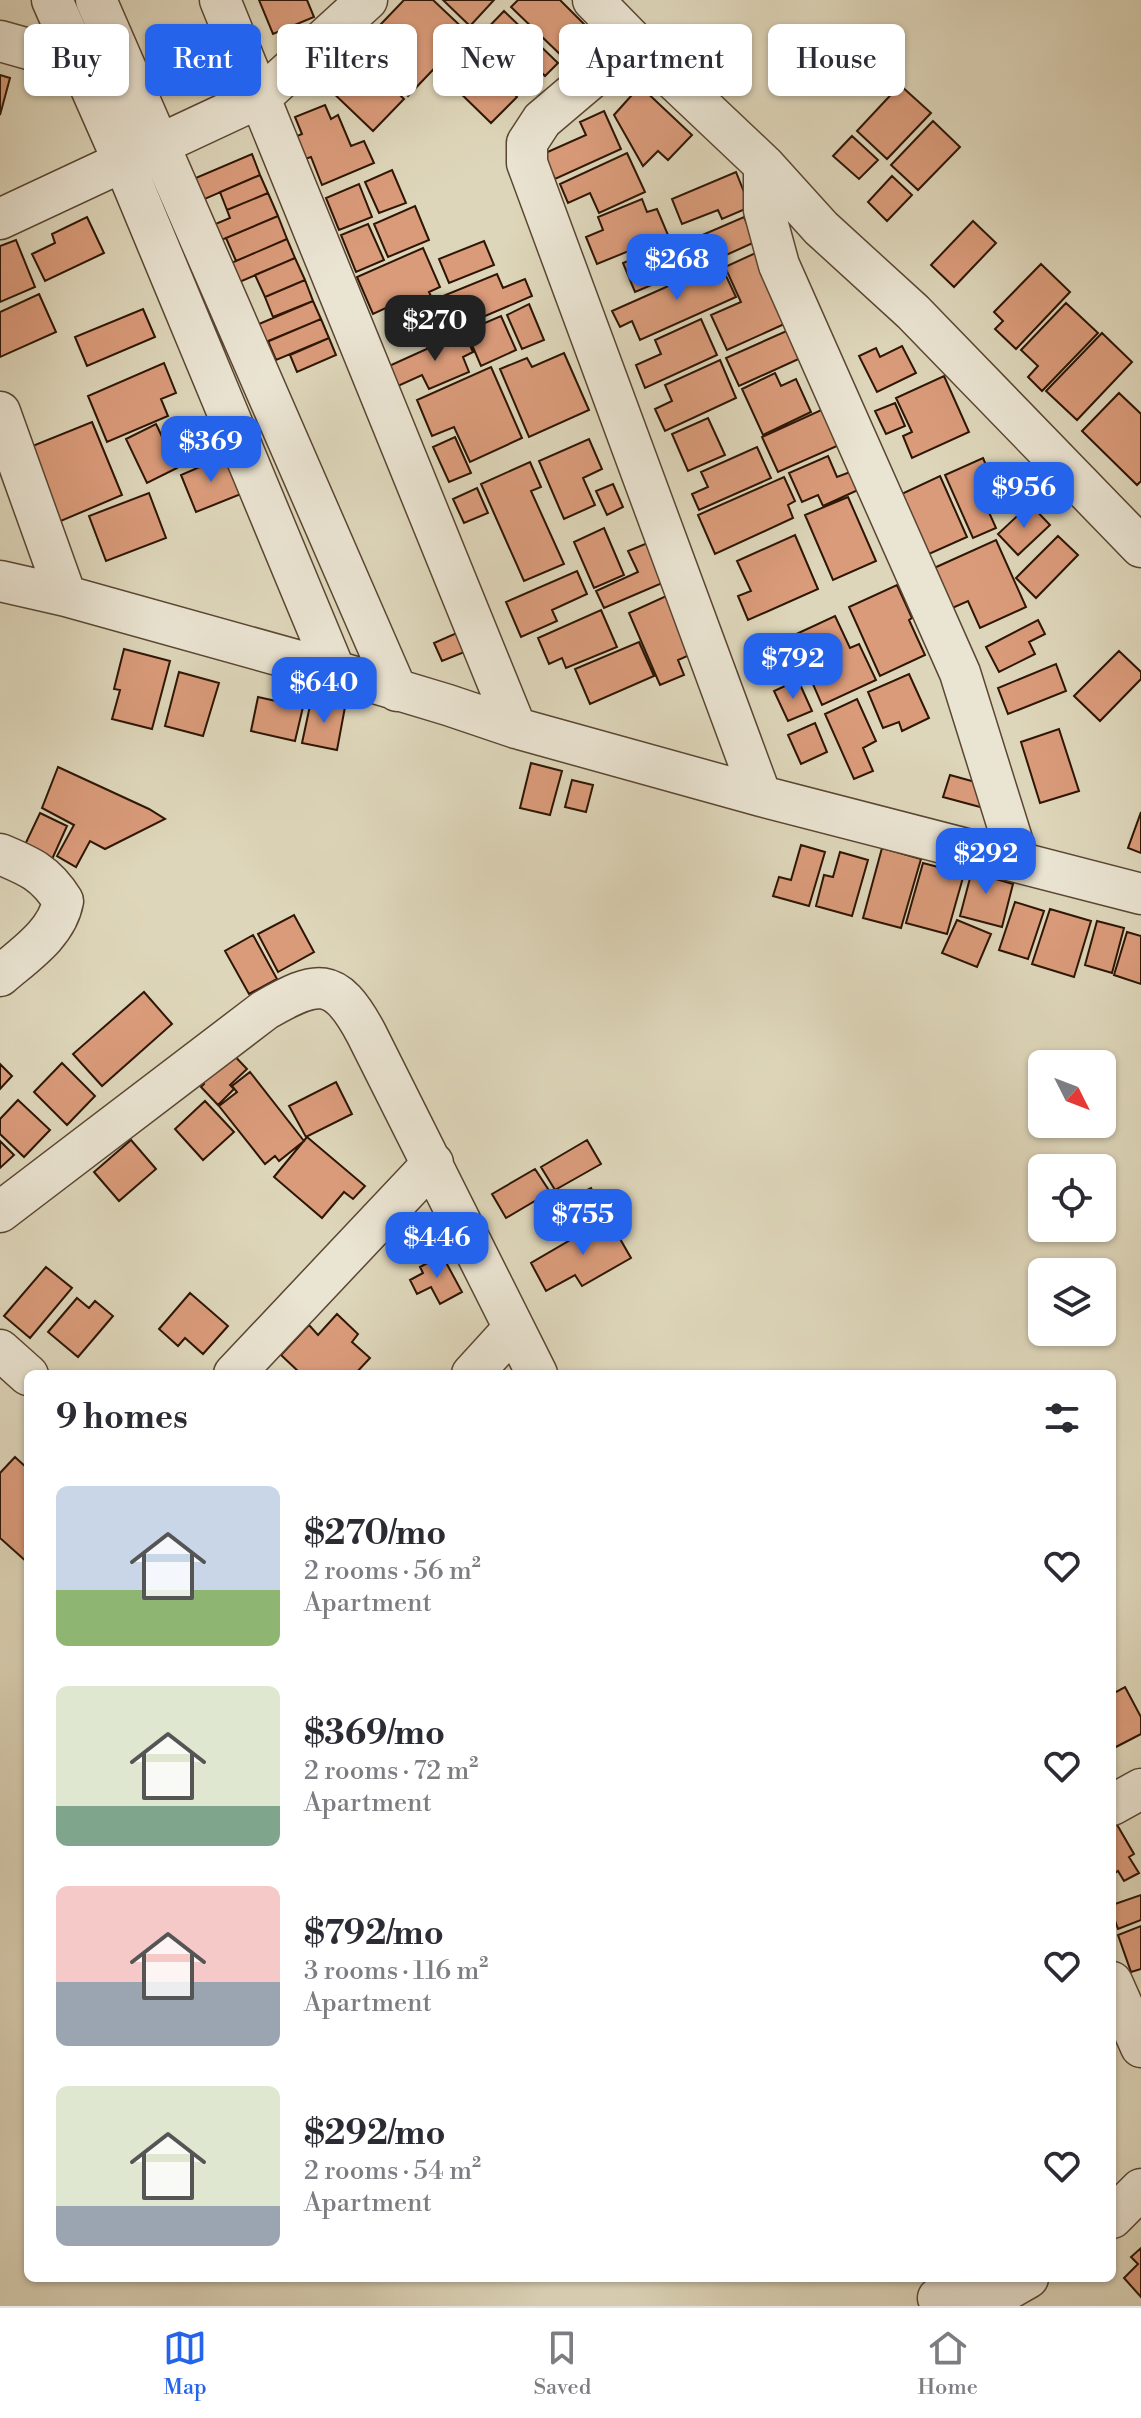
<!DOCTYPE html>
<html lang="en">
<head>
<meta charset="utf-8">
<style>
  :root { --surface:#fff; --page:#f2f2f3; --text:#2b2b33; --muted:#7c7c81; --line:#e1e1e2; --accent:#2563eb }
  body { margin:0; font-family:"Libre Bodoni",serif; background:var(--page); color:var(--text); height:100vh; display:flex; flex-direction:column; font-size:30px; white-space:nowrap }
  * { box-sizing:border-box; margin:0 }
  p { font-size:26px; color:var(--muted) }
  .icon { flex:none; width:44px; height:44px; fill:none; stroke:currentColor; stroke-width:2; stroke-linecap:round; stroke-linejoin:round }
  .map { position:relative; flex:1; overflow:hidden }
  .side { position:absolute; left:24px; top:1370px; width:1092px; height:912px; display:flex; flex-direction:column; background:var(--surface); border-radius:12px; box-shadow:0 2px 6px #0004 }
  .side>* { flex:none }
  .top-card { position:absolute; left:24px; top:24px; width:1094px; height:72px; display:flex; gap:16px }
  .needle { width:52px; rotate:132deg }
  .tools { position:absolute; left:1028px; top:1050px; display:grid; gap:16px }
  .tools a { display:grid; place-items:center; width:88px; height:88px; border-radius:12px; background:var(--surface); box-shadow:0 2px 6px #0004; font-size:40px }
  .price { position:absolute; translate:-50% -68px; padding:0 18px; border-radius:16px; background:var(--accent); color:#fff; font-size:26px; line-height:52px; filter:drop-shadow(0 2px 4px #0008) }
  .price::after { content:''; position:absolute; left:50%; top:48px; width:24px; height:18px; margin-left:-12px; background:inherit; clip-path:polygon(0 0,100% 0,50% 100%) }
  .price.current { background:#222; color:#fff }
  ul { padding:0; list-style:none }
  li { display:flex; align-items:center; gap:24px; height:200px; padding:0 32px }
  li span { display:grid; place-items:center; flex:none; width:224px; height:160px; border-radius:12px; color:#555 }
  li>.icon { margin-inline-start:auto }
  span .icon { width:96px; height:96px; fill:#fffc; stroke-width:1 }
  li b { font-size:34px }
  h2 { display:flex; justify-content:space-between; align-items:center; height:96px; padding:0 32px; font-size:34px }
  .tag { padding:0 28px; border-radius:12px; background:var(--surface); box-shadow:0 2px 6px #0004; font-size:28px; line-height:72px }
  .tag.current { background:var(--accent); color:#fff }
  .tabs { display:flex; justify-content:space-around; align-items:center; height:112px; border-top:2px solid var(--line); background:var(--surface); font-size:22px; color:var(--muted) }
  .tabs a { display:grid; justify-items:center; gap:4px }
  .tabs .current { color:var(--accent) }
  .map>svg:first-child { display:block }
  .building { fill:#da9b7a; stroke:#2e1605; stroke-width:2 }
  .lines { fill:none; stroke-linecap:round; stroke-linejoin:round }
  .minor-casing { stroke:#5a4632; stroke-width:43 }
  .minor { stroke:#eae4d2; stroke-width:40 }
</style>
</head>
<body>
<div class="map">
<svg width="1141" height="2306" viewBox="0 0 1141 2306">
  <rect width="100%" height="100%" fill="#ded6ba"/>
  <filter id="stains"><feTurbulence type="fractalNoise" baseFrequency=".0025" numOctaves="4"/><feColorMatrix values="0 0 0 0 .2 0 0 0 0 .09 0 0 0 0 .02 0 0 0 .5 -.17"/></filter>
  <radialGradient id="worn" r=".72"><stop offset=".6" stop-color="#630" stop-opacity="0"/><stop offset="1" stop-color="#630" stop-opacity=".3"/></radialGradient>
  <path class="building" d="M259 0H307L314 17 273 34Z
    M404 0H433L468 33 408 96 358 48Z
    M443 0H494L470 26Z
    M518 0H560L584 24 572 36 581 44 566 60 511 7Z
    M504 11 558 63 545 76 536 67 523 81 478 38Z
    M479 59 517 97 491 123 453 86Z
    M370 65 404 99 373 131 328 88 348 67 358 77Z
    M0 75 10 78 0 115Z
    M900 85 931 113 887 159 857 131Z
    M640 86 692 135 668 160 658 151 643 166 614 115Z
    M325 105 331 119 338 115 351 146 364 141 374 163 322 185 311 157 299 161 290 139 302 134 295 117Z
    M604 111 621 149 555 179 543 154 586 135 580 122Z
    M933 121 960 147 918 190 891 165Z
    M852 136 878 160 859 179 833 156Z
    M627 153 645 192 599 213 590 193 568 203 560 184Z
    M252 154 260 175 200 201 191 180Z
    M392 170 406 203 379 213 365 182Z
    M736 172 750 207 722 219 718 210 682 224 672 199Z
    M260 175 268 193 227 210 220 192Z
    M892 176 912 195 887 221 868 202Z
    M359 184 372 217 339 230 326 198Z
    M268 193 278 216 219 241 213 225 230 218 227 210Z
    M642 199 647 212 657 209 668 235 597 264 586 237 603 230 598 217Z
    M415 206 429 240 388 257 374 224Z
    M278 216 287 239 236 261 226 238Z
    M87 217 104 253 45 281 32 254 55 243 52 234Z
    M744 217 755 242 704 265 693 239Z
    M973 221 996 243 954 287 931 265Z
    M368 224 384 260 356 272 341 235Z
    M287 239 295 258 230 286 222 267Z
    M16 240 35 287 0 302V246Z
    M484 241 494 265 449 283 439 259Z
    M423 248 440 287 429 292 443 323 404 340 390 306 373 314 357 277Z
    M660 248 671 277 635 292 623 263Z
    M760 251 791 321 727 350 711 315 741 302 725 267Z
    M295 258 305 280 265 297 255 275Z
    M720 263 736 297 640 340 632 321 620 327 612 311Z
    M1041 264 1070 292 1016 349 995 329 1003 321 994 312Z
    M497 274 503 288 525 279 532 296 457 328 443 296Z
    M305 280 313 301 273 317 265 297Z
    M39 294 56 332 0 357V312Z
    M313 301 321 319 260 345 252 327Z
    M1066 303 1098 333 1042 391 1028 377 1038 366 1021 350Z
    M529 304 544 340 522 349 507 315Z
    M143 309 155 337 87 366 75 337Z
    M501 316 516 350 481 366 466 331Z
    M321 319 329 338 276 360 268 341Z
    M701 319 717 355 645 388 636 365 661 354 655 340Z
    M791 329 803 357 739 386 726 358Z
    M464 332 473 352 463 357 469 372 429 389 422 375 398 386 389 366Z
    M1102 333 1132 362 1077 420 1046 391Z
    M329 338 336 355 297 372 290 355Z
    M902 346 916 373 877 392 859 356 876 348 880 357Z
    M564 353 589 410 529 437 500 369 527 358 532 367Z
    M720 360 736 398 665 431 655 409 672 401 665 385Z
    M164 363 176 393 161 399 168 416 107 442 88 396Z
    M491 367 522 438 470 462 454 427 432 436 417 400Z
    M775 373 781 386 796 379 811 412 763 435 742 389Z
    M944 376 969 432 912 458 903 436 912 432 896 398Z
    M1119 393 1141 414V481L1137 485 1082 431Z
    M895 403 905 426 886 434 875 411Z
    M830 406 846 442 778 472 762 437Z
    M708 418 725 455 688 471 672 434Z
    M92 422 122 495 56 523 25 449Z
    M156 424 177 468 147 483 126 439Z
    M455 437 471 473 449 482 433 447Z
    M589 439 602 469 583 478 595 505 564 519 539 461Z
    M757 447 771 478 699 510 692 494 708 487 701 472Z
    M225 456 241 494 196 512 181 475Z
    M828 456 837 477 850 472 858 490 823 506 818 495 802 502 789 473Z
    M983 458 994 484 979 490 996 528 973 538 945 475Z
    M530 462 541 487 531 491 564 564 524 581 481 484Z
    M940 476 967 537 920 558 893 498Z
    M784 477 795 501 788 505 793 518 715 554 698 515Z
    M613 484 623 507 607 515 596 491Z
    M477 488 488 513 464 523 453 499Z
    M149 493 166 538 106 561 89 516Z
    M848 497 876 561 833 580 805 515Z
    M1030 504 1050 525 1018 555 998 534Z
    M604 528 624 575 594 588 574 542Z
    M795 535 818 589 748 620 738 596 751 591 737 561Z
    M1058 536 1078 555 1036 598 1016 578Z
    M996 540 1026 607 980 628 968 601 950 609 923 573Z
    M650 542 667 581 604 608 596 591 638 572 628 551Z
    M577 571 587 594 552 610 557 621 521 637 506 602Z
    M897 585 912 618 909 620 925 655 880 676 849 607Z
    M675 592 701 650 678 660 684 675 660 685 629 613Z
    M601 610 617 647 566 668 562 658 549 664 538 638Z
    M835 616 850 648 859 644 876 680 822 705 792 636Z
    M1038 620 1045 634 1029 642 1035 654 999 672 986 647Z
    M459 632 467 651 442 661 434 643Z
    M639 642 654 676 590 704 575 669Z
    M124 649 170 661 152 729 112 719 120 690 114 689Z
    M1119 651 1141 672V679L1100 721 1074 696Z
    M1056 664 1066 691 1008 714 998 688Z
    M179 672 219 683 203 736 165 726Z
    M909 674 929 718 902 731 899 722 883 728 868 692Z
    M798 680 812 711 788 721 774 691Z
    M258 697 303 707 295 741 251 731Z
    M857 699 876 741 863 748 873 771 854 779 825 714Z
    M311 701 345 707 337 750 302 743Z
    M815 723 827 752 801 764 788 735Z
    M1059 729 1079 791 1040 803 1021 742Z
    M531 763 562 771 550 815 520 808Z
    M58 767 149 809 165 819 105 849 90 841 76 867 57 856 74 825 42 808Z
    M950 775 986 785 980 807 943 797Z
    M572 780 593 785 586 812 565 807Z
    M1141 812V853L1128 848Z
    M40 813 67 826 49 866 21 853Z
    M801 845 825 852 809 906 773 896 779 877 791 880Z
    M882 848 921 859 901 928 863 918Z
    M840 852 868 860 852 916 816 906 824 875 833 877Z
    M923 863 964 874 947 934 906 923Z
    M974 863 999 869 996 879 1013 884 1002 927 960 916Z
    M1015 902 1044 911 1028 959 999 950Z
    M1050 909 1091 921 1074 977 1032 964Z
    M294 915 314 952 278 972 258 934Z
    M957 920 991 934 977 967 942 953Z
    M1097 921 1124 928 1112 973 1085 965Z
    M1127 932 1141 936V984L1114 975Z
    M253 935 277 979 249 994 225 951Z
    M144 992 172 1024 102 1086 73 1054Z
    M227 1048 247 1069 230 1085 234 1089 218 1105 201 1087 204 1084 197 1076Z
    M62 1063 95 1096 67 1125 34 1092Z
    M0 1064 12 1076 0 1089Z
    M250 1072 304 1141 279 1161 275 1156 265 1164 219 1106 237 1092 232 1086Z
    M336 1082 352 1114 306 1137 289 1106Z
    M18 1100 50 1130 24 1157 0 1134V1119Z
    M205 1101 234 1132 203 1160 175 1129Z
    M307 1137 365 1186 353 1199 344 1192 322 1218 274 1177Z
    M131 1140 156 1169 119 1201 94 1172Z
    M587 1140 601 1164 555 1190 541 1167Z
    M0 1141 14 1155 0 1168Z
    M535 1169 550 1192 506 1218 492 1194Z
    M591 1188 606 1217 568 1237 553 1207Z
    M608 1218 631 1258 582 1286 575 1275 546 1291 531 1263Z
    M442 1255 462 1292 440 1304 431 1287 417 1294 410 1280 423 1273 420 1267Z
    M46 1267 72 1288 30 1338 4 1316Z
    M190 1293 228 1326 203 1354 185 1338 178 1346 159 1329Z
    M77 1298 89 1308 95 1301 113 1316 78 1357 48 1332Z
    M337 1314 358 1334 352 1342 370 1358 355 1374H301L281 1355 309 1325 318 1335Z
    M15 1457 28 1469V1563L0 1538V1473Z
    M1125 1687 1141 1717V1734L1112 1749V1694Z
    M1116 1823 1134 1854 1129 1857 1139 1873 1124 1881 1118 1871 1112 1875V1825Z
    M1141 1895V1920L1118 1929 1112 1912V1905Z
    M1141 1926V1969L1131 1972 1118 1935Z
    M1141 2248V2297L1124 2278 1138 2264 1131 2257Z"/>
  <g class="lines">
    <defs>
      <path id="minor" d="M52 0 123 161 335 671
        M96 0 397 691
        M220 0 516 728
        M593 0 634 42 764 165 821 228 913 312 1141 547
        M0 41 82 64
        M634 42 542 120 527 143V163L761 796
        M764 165V210L779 265 960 673 1019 862
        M0 219 261 97 367 0
        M0 412 66 596
        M0 581 66 596 335 671 448 705 516 728 761 796 1141 894
        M0 854C29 866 46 873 63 901 57 934 24 955 0 976
        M0 1212 265 1010C317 980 335 975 366 1033L537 1374
        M0 1350 28 1375
        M234 1374 433 1163
        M472 1374 514 1328
        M1112 1805 1141 1789
        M1112 1982 1141 2047
        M1112 2218 1141 2189
        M938 2298 1000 2294 1028 2278"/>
    </defs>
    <use href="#minor" class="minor-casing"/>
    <use href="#minor" class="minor"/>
  </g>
  <rect width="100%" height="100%" filter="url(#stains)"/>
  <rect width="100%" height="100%" fill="url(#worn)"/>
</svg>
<div class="tools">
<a><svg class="needle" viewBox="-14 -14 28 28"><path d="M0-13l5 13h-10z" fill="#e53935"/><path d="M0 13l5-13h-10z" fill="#7c7c81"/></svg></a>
<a><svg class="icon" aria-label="locate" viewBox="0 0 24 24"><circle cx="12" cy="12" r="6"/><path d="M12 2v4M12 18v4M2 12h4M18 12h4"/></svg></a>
<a><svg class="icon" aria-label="layers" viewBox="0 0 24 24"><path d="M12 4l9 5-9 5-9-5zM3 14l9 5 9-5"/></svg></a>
</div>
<b class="price" style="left:677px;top:302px">$268</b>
<b class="price current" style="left:435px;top:363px">$270</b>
<b class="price" style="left:211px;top:484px">$369</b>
<b class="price" style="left:1024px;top:530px">$956</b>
<b class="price" style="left:793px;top:701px">$792</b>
<b class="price" style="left:324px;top:725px">$640</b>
<b class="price" style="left:986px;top:896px">$292</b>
<b class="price" style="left:583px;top:1257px">$755</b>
<b class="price" style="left:437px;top:1280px">$446</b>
<div class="top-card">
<a class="tag">Buy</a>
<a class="tag current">Rent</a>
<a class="tag">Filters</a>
<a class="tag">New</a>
<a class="tag">Apartment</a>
<a class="tag">House</a>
</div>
<section class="side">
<h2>9 homes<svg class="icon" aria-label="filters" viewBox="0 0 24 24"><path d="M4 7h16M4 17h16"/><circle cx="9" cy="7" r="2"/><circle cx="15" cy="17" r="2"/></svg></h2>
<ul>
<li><span style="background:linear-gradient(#c9d6e8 65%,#8fb573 0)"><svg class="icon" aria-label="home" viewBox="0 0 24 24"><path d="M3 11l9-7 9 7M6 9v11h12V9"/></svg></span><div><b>$270/mo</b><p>2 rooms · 56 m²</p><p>Apartment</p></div><svg class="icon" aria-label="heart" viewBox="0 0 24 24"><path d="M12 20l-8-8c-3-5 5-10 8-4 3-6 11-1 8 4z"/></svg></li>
<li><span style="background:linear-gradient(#dfe7d0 75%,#7fa58c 0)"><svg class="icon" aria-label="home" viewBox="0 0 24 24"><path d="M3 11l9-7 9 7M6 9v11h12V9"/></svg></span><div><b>$369/mo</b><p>2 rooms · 72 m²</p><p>Apartment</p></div><svg class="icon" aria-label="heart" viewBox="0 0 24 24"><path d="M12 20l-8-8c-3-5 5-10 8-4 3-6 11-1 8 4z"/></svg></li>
<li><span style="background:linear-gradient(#f6c9c9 60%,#9aa5b1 0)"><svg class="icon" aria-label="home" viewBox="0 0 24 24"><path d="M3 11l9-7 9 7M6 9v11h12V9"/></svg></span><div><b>$792/mo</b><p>3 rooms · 116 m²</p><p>Apartment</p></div><svg class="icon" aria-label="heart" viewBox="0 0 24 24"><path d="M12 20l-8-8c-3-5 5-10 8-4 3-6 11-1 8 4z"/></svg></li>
<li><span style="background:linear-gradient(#dfe7d0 75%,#9aa5b1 0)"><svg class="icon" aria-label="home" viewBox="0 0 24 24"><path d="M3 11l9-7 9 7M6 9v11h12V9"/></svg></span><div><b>$292/mo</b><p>2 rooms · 54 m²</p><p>Apartment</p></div><svg class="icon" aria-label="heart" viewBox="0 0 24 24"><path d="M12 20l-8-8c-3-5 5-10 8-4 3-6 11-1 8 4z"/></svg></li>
</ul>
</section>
</div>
<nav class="tabs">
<a class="current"><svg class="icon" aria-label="map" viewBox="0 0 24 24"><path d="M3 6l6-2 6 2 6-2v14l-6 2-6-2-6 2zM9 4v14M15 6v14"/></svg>Map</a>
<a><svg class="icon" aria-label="saved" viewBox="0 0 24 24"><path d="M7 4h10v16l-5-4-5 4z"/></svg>Saved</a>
<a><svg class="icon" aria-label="home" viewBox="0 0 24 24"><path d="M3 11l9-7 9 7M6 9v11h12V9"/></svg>Home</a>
</nav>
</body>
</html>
